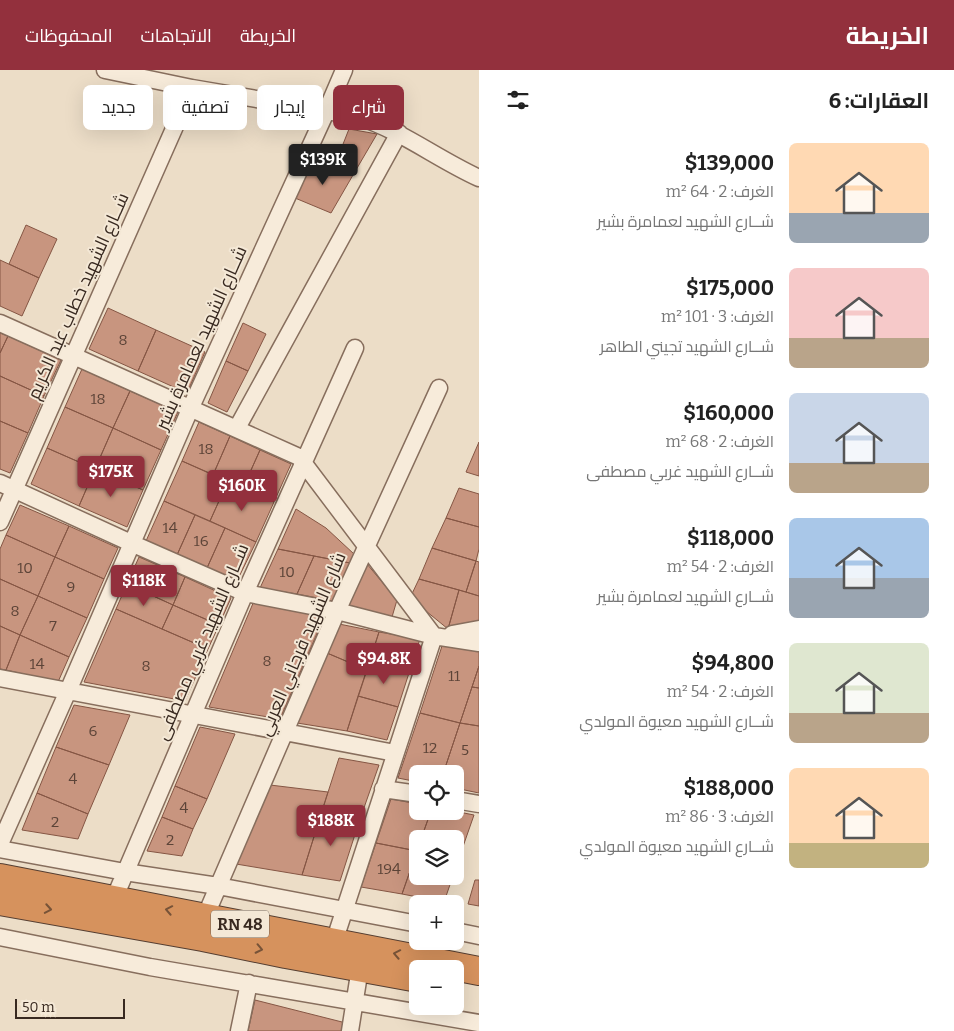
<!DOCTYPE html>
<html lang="ar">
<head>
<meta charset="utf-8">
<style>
  :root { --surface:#fff; --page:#f2f2f2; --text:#222; --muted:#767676; --accent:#93303d }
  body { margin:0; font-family:Bitter,Cairo,serif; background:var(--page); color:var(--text); direction:rtl; height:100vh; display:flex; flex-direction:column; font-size:19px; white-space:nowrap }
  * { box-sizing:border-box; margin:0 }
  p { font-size:16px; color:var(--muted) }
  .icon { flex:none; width:28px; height:28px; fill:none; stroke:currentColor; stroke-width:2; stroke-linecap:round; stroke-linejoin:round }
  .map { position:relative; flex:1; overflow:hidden; direction:ltr }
  .panel { display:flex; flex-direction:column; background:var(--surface); width:475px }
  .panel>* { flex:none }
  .hud { position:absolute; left:15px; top:15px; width:389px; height:45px; direction:rtl; display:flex; gap:10px }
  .buttons { position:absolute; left:409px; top:695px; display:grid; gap:10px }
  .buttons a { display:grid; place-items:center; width:55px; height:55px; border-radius:8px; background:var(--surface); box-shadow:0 5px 20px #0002; font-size:25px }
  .scale { position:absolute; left:15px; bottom:12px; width:110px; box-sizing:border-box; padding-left:5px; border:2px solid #382920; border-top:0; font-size:14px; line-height:18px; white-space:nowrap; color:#382920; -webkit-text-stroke:4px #f4e8d6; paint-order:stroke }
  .price { position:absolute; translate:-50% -42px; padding:0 11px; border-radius:5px; background:var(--accent); color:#fff; font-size:16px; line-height:32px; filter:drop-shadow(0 1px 2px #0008) }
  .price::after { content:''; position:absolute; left:50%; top:30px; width:15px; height:11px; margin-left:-8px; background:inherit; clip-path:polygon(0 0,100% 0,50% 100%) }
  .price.active { background:#222; color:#fff }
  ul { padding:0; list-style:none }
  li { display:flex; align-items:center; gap:15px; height:125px; padding:0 25px }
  li span { display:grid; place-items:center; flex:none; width:140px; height:100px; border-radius:8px; color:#555 }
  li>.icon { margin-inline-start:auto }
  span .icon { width:60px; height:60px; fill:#fffc; stroke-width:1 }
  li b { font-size:21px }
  h2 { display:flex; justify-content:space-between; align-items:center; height:60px; padding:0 25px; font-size:21px }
  .pill { padding:0 18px; border-radius:8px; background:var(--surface); box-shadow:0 5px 20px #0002; font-size:18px; line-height:45px }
  .pill.active { background:var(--accent); color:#fff }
  header { display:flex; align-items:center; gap:30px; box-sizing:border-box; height:70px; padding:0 25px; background:var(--accent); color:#fff }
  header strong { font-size:24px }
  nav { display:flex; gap:28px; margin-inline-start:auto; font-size:18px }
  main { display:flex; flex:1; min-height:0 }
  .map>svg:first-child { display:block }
  .building { fill:#c8957f; stroke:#855644 }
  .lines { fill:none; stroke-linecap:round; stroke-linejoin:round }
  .street-casing { stroke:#876e5d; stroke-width:19 }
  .highway-casing { stroke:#553e31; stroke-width:30 }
  .street { stroke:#f7ebda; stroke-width:16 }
  .highway { stroke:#d6925d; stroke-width:28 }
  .oneway { stroke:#775338 }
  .labels { text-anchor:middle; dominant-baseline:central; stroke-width:4; stroke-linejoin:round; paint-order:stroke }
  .number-label { font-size:15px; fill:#5c4438 }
  .shield { fill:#f4e8d6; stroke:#706257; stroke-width:1 }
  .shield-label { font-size:16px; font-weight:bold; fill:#382920 }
  .street-label { font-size:18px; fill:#382920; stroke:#f4e8d6 }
</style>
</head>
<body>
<header>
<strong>الخريطة</strong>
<nav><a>الخريطة</a><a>الاتجاهات</a><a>المحفوظات</a></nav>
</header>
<main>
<section class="panel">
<h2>العقارات: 6<svg class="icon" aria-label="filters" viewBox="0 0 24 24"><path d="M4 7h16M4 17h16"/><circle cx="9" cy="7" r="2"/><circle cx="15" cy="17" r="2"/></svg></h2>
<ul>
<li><span style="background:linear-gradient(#ffd9b3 70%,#9aa5b1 0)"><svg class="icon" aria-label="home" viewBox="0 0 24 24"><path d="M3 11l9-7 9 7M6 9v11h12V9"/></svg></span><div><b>$139,000</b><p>الغرف: 2 · 64 m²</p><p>شــارع الشهيد لعمامرة بشير</p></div></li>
<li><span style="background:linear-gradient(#f6c9c9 70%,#b9a48a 0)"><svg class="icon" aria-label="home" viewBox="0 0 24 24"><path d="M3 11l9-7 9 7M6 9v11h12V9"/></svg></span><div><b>$175,000</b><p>الغرف: 3 · 101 m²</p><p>شــارع الشهيد تجيني الطاهر</p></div></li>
<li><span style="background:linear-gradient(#c9d6e8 70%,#b9a48a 0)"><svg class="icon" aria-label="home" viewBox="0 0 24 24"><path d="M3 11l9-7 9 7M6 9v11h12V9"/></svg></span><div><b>$160,000</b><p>الغرف: 2 · 68 m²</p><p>شــارع الشهيد غربي مصطفى</p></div></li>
<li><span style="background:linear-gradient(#a9c7e8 60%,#9aa5b1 0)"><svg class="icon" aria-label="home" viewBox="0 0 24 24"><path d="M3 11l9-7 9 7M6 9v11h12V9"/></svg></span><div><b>$118,000</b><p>الغرف: 2 · 54 m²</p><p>شــارع الشهيد لعمامرة بشير</p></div></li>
<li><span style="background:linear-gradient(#dfe7d0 70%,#b9a48a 0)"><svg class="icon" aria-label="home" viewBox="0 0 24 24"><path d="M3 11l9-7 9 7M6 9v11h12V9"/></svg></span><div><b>$94,800</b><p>الغرف: 2 · 54 m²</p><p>شــارع الشهيد معيوة المولدي</p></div></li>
<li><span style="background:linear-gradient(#ffd9b3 75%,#c2b280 0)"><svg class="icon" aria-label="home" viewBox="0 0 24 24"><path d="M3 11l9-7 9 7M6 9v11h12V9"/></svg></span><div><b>$188,000</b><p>الغرف: 3 · 86 m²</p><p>شــارع الشهيد معيوة المولدي</p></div></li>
</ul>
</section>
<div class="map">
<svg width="479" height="961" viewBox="0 0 479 961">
  <rect width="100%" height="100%" fill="#ecddc7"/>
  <path class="building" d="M349 59 377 64 353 105 334 97Z
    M313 88 353 105 331 143 295 128Z
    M26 155 57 169 39 208 9 194Z
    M0 190 39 208 22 246 0 236Z
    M108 238 156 260 138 301 89 279Z
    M243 253 266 264 248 301 226 291Z
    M156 260 205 282 187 323 138 301Z
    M0 263 8 266 0 283Z
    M8 266 61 290 44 326 0 306V283Z
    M226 291 248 301 227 342 208 333Z
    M82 299 130 321 113 358 65 337Z
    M0 306 44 326 28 363 0 351Z
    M130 321 178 342 161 380 113 358Z
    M65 337 113 358 95 399 47 378Z
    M0 351 28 363 10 403 0 399Z
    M199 352 230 366 213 405 182 391Z
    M113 358 161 380 143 420 95 399Z
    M230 366 260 380 243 418 213 405Z
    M479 372V406L466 402Z
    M47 378 95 399 79 436 31 414Z
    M260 380 291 394 274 432 243 418Z
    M182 391 228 411 210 451 164 431Z
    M95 399 143 420 127 457 79 436Z
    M228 411 274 432 256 472 210 451Z
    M459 418 479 424V457L446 448Z
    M164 431 195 445 177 485 146 471Z
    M20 435 69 456 55 487 6 465Z
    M296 439 326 458 354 484 350 493 278 479Z
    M195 445 225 458 207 498 177 485Z
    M446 448 479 457V479L476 491 432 478Z
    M69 456 118 478 104 509 55 487Z
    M225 458 256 472 237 511 207 498Z
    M6 465 55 487 38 526 0 509V479Z
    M432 478 476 491 466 522 419 509Z
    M278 479 314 486 297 524 260 518Z
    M314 486 350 493 333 531 297 524Z
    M55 487 104 509 87 548 38 526Z
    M139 487 185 507 173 535 127 514Z
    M476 491 479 492V526L466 522Z
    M367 494 397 530 392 547 348 535Z
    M185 507 231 528 219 555 173 535Z
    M0 509 38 526 20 565 0 556Z
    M419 509 459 520 448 559 410 528Z
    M127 514 173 535 162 559 116 539Z
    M459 520 479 526V552L448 559Z
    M38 526 87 548 69 587 20 565Z
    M254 531 325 545 280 649 209 637Z
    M173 535 219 555 208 579 162 559Z
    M116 539 208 579 185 631 84 612Z
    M339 554 379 562 367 600 327 583Z
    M0 556 20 565 6 600 0 599Z
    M379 562 420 569 409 603 369 593Z
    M20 565 69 587 58 612 6 600Z
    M443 573 479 580V596L460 653 420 643Z
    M327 583 367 600 347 661 297 653Z
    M369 593 409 603 398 637 358 626Z
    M479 596V618L472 617Z
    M472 617 479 618V656L460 653Z
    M358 626 398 637 387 670 347 661Z
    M74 635 130 645 109 695 56 677Z
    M420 643 460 653 443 704H418V712L398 708Z
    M460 653 479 656V723L455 718V704H443Z
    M200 657 235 664 207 729 175 716Z
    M56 677 109 695 88 744 37 723Z
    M339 688 379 695 359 752 322 741Z
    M270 715 328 722 302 805 236 794Z
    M175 716 207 729 193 759 162 747Z
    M37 723 88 744 78 769 22 760Z
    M391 729 418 734V741H431L421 769H418L417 781 376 773Z
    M322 741 359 752 340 811 302 805Z
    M431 741H454L474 745 459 788H455V769H421Z
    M162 747 193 759 182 786 147 781Z
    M376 773 417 781 402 824 361 817Z
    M417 781 418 806H453L444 832 402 824Z
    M475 810H479V836L468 834Z
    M255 930 346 953 344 961H248Z"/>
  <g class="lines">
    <defs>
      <path id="street" d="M105 0 192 18 356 46C401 60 437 89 479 108
        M0 253 299 387 434 566
        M237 358 399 63
        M0 413 131 473 245 523 337 541 434 566 479 573
        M0 452 192 18
        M452 564 479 559
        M0 608 395 683
        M383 719 418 724
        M455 730 479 734
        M0 774 68 621 191 337 326 42 344 0
        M0 779 125 802 218 816 418 854
        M114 829 245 523 355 278
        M205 847 337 541 439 318
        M455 861 479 866
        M0 867 150 897 479 953
        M334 872 434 566
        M239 961 249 913
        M350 961 360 898"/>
      <path id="highway" d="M0 808 479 901
        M0 831 203 867 286 884 418 908"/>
    </defs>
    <use href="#street" class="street-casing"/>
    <use href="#highway" class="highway-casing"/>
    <use href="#street" class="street"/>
    <use href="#highway" class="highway"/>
  </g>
  <defs><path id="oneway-chevron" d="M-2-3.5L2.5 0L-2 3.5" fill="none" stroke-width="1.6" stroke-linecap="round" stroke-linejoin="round" transform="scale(1.25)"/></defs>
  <g class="oneway">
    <use href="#oneway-chevron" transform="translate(48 839) rotate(10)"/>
    <use href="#oneway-chevron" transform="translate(169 840) rotate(-169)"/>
    <use href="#oneway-chevron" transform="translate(259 879) rotate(12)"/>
    <use href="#oneway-chevron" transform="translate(397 884) rotate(-169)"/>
  </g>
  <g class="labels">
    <g class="number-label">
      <text x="123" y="270">8</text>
      <text x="98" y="329">18</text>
      <text x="206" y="379">18</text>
      <text x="170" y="458">14</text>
      <text x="201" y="471">16</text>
      <text x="25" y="498">10</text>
      <text x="287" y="502">10</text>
      <text x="71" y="517">9</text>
      <text x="15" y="541">8</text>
      <text x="53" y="556">7</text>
      <text x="267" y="591">8</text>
      <text x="37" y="594">14</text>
      <text x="146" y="596">8</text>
      <text x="454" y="606">11</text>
      <text x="93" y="661">6</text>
      <text x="430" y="678">12</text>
      <text x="465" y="680">5</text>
      <text x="73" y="709">4</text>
      <text x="184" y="738">4</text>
      <text x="55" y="752">2</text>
      <text x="170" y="770">2</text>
      <text x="389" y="799">194</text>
    </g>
    <rect class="shield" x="211" y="840.5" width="58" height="27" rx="4"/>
    <g class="shield-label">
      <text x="240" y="854">RN 48</text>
    </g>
    <g class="street-label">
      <text transform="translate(78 226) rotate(-66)">شــارع الشهيد خطاب عبد الكريم</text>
      <text transform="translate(201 268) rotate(-66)">شــارع الشهيد لعمامرة بشير</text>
      <text transform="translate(202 572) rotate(-67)">شــارع الشهيد غربي مصطفى</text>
      <text transform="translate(302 574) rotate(-67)">شارع الشهيد فرجاني العربي</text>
    </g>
  </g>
</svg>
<div class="buttons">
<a><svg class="icon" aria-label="locate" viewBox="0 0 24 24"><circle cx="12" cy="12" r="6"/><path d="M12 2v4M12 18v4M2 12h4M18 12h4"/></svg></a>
<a><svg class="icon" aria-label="layers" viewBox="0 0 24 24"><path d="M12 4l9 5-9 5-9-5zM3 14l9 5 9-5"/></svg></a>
<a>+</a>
<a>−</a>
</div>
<div class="scale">50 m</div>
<b class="price active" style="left:323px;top:116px">$139K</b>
<b class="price" style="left:111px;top:428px">$175K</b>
<b class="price" style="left:242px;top:442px">$160K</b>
<b class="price" style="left:144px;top:537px">$118K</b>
<b class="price" style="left:384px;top:615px">$94.8K</b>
<b class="price" style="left:331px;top:777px">$188K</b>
<div class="hud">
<a class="pill active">شراء</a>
<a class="pill">إيجار</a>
<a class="pill">تصفية</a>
<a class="pill">جديد</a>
</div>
</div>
</main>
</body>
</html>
